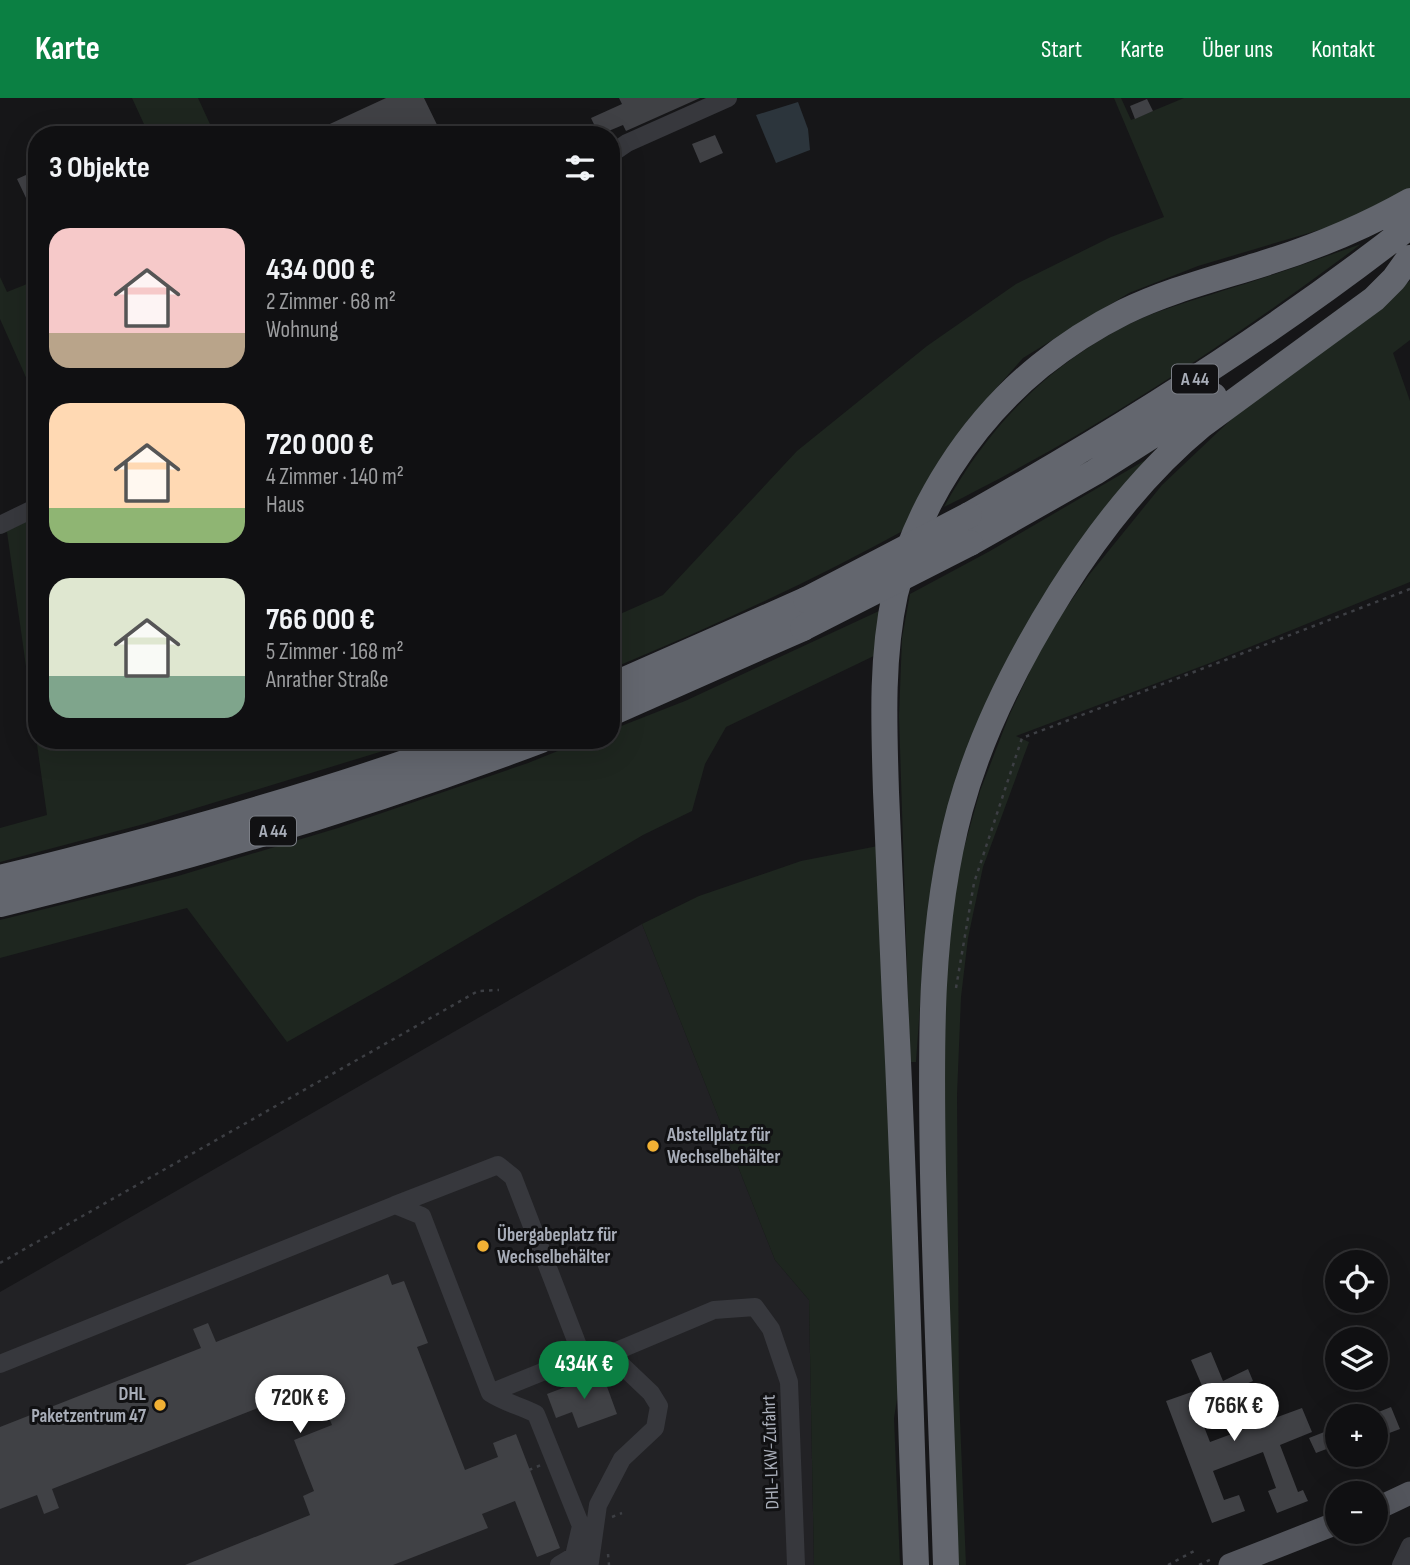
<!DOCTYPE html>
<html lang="de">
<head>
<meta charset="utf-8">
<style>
  :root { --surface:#101012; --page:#19191b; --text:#f1f3f6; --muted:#9c9d9f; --line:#303032; --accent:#0b8043 }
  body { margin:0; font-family:"Sofia Sans Condensed",sans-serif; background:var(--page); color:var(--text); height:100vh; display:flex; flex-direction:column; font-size:26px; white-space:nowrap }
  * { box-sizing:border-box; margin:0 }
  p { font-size:23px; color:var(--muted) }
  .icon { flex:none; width:38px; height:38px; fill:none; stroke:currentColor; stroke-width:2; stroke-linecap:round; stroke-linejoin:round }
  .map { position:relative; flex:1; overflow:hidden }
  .side { position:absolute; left:28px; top:28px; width:592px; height:623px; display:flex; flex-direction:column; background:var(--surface); border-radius:28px; box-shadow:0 7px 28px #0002,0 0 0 2px var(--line) }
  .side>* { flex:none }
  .controls { position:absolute; left:1325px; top:1152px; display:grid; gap:14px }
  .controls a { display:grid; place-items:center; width:63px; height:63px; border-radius:50%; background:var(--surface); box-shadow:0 7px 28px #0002,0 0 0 2px var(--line); font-size:35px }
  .price { position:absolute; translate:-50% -60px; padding:0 16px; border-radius:24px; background:#fff; color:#222; font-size:23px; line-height:46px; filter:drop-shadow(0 2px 4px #0008) }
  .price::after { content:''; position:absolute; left:50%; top:42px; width:21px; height:16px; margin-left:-10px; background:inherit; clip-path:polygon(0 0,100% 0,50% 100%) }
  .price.current { background:var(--accent); color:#fff }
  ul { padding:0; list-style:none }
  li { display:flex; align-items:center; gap:21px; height:175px; padding:0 21px }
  li span { display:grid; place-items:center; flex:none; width:196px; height:140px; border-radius:21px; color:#555 }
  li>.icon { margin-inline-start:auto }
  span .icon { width:84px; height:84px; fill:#fffc; stroke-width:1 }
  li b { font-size:30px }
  h2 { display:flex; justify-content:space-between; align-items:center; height:84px; padding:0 21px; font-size:30px }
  header { display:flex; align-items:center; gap:42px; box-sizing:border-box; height:98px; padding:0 35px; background:var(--accent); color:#fff }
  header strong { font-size:33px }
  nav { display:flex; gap:38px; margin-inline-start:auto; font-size:24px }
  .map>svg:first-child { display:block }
  .built { fill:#222225 }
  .green { fill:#1e261f }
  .water { fill:#2c353c }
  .building { fill:#404145 }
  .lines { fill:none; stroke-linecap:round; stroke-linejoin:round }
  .path { stroke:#3d3f44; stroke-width:2.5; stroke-dasharray:3.5 5; stroke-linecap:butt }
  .minor { stroke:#37383d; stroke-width:18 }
  .major { stroke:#53555c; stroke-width:23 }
  .highway { stroke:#63666e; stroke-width:26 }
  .highway-bridge { stroke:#63666e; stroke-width:26 }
  .poi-dot { fill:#f2b134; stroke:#111113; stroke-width:2.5 }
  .labels { text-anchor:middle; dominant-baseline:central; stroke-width:6; stroke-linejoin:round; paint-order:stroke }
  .shield { fill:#111113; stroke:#7b7e86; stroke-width:2 }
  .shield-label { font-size:18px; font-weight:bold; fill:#a8adb8 }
  .poi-label { font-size:19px; font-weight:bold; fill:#a8adb8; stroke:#111113; text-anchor:start }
  .street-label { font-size:19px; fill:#a8adb8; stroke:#111113 }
</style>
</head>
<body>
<header>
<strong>Karte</strong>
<nav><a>Start</a><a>Karte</a><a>Über uns</a><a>Kontakt</a></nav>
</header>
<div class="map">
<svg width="1410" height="1467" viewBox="0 0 1410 1467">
  <rect width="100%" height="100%" fill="#161618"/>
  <path class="built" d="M642 826 775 1162 809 1202 814 1467H0V1194Z"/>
  <path class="green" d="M132 0H198L215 37H149Z
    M1114 0H1121L1131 22 1184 0H1410V96L1373 116 1198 168 1129 195 1023 260 967 323 926 393 912 428C814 482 714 528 611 571V520L663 497 797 353 927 248 1016 186 1111 139 1164 119Z
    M1361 146C1230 244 1092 336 944 409 985 334 1041 274 1116 233 1149 214 1189 204 1225 192 1271 178 1316 162 1361 146Z
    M0 179 7 194 37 182V304L0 221Z
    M1410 183V242L1393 255 1410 303V484L1210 565 1016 638 1029 644 983 769 968 840 961 899 957 997 959 1298 966 1467H954L936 920 960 764 980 693 1009 618 1046 539 1089 477 1162 387 1238 315Z
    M1166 350 1018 553 924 851 916 964H910L899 618 902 540 910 496 990 453Z
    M37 417V642H419L144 726 0 764V730L47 717 7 434 0 436V433Z
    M879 513 880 555 726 629 705 666 692 713 643 737 395 883 287 944 187 810 0 860V822L178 778 338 730 528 665 585 642H611V632L685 603Z
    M883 747 900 1282 894 1320 900 1467H814L809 1202 775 1162 642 826 699 798 801 763Z"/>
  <path class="water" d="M798 4 808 31 810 52 776 65 756 17Z"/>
  <path class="building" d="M386 0H424L442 37H306Z
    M619 0H700L626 33 623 27 599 37 591 20 622 6Z
    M1147 1 1153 13 1135 21 1130 8Z
    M715 37 723 55 700 65 692 46Z
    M37 72V123L17 81Z
    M388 1176 392 1187 404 1183 428 1245 417 1249 465 1372 498 1359 493 1345 516 1336 560 1450 537 1459 515 1403 482 1416 488 1430 393 1467H185L310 1417 303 1398 314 1393 294 1342 332 1327 316 1287 52 1391 59 1410 44 1416 37 1397 0 1411V1329L201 1250 193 1231 208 1225 216 1244Z
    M1211 1254 1223 1283 1248 1271 1253 1283 1196 1308 1210 1344 1302 1310 1312 1334 1280 1347 1298 1394 1303 1392 1308 1403 1277 1415 1268 1393 1276 1390 1263 1354 1213 1373 1224 1402 1239 1397 1245 1413 1212 1425 1166 1303 1203 1290 1191 1262Z
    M602 1275 617 1316 578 1330 572 1314 556 1320 547 1296Z
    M1391 1309 1400 1331 1376 1340V1315Z
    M1337 1329V1347L1316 1355 1309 1340Z"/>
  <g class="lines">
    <path class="path" d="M956 890 974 785 1022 640 1410 491
      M0 1165 478 893 499 892
      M529 1372 541 1367
      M612 1419 622 1415
      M608 1456 609 1467
      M1168 1467 1196 1452
      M1199 1467 1212 1461"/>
    <path class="minor" d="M611 56 627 45 728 0
      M0 427 37 409
      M395 1107 498 1067 513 1079 582 1258
      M0 1266 395 1107 422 1118 490 1295C505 1305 521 1308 536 1316L581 1428 574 1458 559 1467
      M490 1295 582 1258 595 1262 714 1212 755 1209 771 1231 789 1284 796 1467
      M586 1467 590 1464 598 1407 622 1361 655 1330 659 1308 651 1295 610 1256
      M1401 1467 1410 1448"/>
    <path class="major" d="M1376 1411 1410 1395
      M1230 1467 1337 1425"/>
    <path class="highway" d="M969 417C1122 331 1271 237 1410 128
      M970 445 1095 374 1214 298
      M611 588 806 502
      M611 615 803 530
      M0 780C159 741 316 698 470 642
      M0 806C183 762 364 709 541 642
      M916 1467C909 1279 905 1090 895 902 892 833 889 764 886 694 884 628 881 561 895 496 916 408 971 324 1040 268 1066 247 1094 229 1124 214 1169 192 1218 180 1265 165 1316 149 1364 129 1410 103
      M946 1467C942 1336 936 1206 933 1075 931 953 928 830 960 711 981 634 1018 562 1060 495 1099 433 1146 373 1202 327L1374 201 1394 181 1409 160"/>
    <path class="highway-bridge" d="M806 502 969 417
      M803 530 970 445"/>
  </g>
  <g class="poi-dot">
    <circle cx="653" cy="1048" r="7"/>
    <circle cx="483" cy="1148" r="7"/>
    <circle cx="160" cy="1307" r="7"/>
  </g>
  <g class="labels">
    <g class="shield">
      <rect x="1172" y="266.5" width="46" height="29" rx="5"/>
      <rect x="250" y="718.5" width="46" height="29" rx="5"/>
    </g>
    <g class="shield-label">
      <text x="1195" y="281">A 44</text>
      <text x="273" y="733">A 44</text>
    </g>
    <g class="poi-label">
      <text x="667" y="1037">Abstellplatz für<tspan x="667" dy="22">Wechselbehälter</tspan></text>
      <text x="497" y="1137">Übergabeplatz für<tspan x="497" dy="22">Wechselbehälter</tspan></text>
      <text x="146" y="1296" text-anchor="end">DHL<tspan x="146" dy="22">Paketzentrum 47</tspan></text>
    </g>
    <g class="street-label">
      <text transform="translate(771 1354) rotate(-92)">DHL-LKW-Zufahrt</text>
    </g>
  </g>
</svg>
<div class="controls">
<a><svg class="icon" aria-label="locate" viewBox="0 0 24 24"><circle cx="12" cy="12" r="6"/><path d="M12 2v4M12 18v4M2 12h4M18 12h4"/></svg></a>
<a><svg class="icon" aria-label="layers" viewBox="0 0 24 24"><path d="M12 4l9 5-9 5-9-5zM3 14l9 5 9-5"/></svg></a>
<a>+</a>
<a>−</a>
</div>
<b class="price current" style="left:584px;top:1303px">434K €</b>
<b class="price" style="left:300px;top:1337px">720K €</b>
<b class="price" style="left:1234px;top:1345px">766K €</b>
<section class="side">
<h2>3 Objekte<svg class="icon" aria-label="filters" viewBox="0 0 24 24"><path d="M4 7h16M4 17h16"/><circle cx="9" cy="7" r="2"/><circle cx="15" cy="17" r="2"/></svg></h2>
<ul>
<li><span style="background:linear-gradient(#f6c9c9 75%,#b9a48a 0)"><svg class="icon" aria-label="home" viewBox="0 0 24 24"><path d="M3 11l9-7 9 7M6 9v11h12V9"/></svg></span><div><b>434 000 €</b><p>2 Zimmer · 68 m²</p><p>Wohnung</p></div></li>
<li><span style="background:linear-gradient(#ffd9b3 75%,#8fb573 0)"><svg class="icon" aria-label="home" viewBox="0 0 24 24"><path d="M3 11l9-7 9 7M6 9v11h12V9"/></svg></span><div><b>720 000 €</b><p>4 Zimmer · 140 m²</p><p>Haus</p></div></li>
<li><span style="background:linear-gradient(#dfe7d0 70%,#7fa58c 0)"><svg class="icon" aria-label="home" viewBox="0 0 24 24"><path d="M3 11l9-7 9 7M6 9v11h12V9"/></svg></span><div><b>766 000 €</b><p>5 Zimmer · 168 m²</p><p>Anrather Straße</p></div></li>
</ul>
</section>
</div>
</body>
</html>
